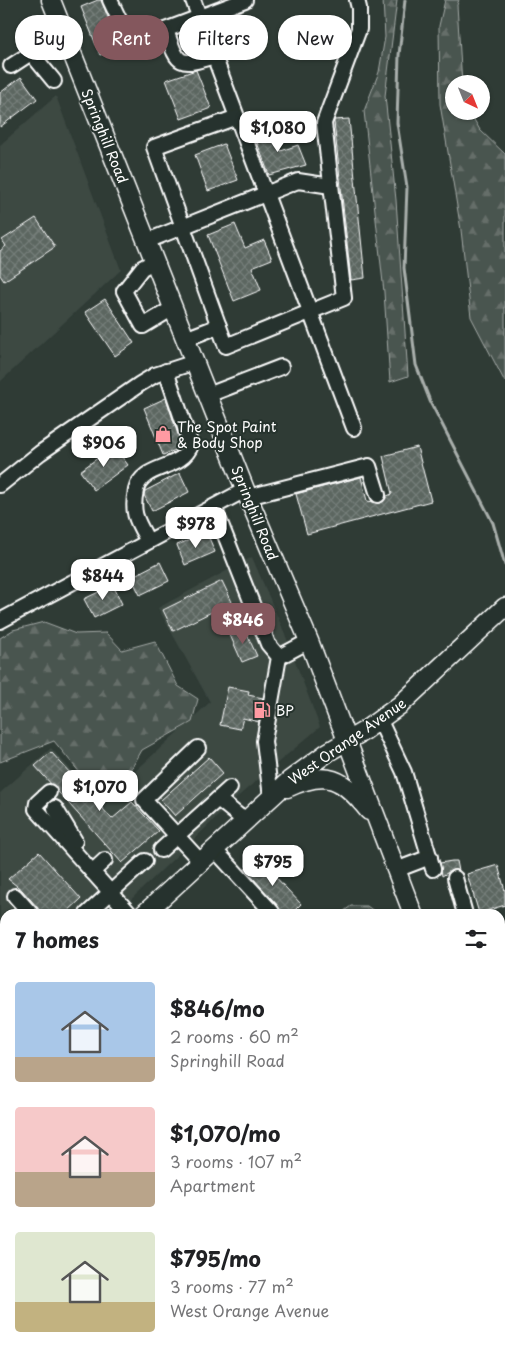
<!DOCTYPE html>
<meta charset="utf-8">
<style>
:root{--surface:#fff;--page:#f2f2f2;--text:#202124;--muted:#757577;--accent:#84575d}
body{margin:0;font-family:"Playpen Sans",sans-serif;background:var(--page);color:var(--text);height:100vh;display:flex;flex-direction:column;font-size:19px;white-space:nowrap}
*{box-sizing:border-box;margin:0}
p{font-size:16px;color:var(--muted)}
.icon{flex:none;width:28px;height:28px;fill:none;stroke:currentColor;stroke-width:2;stroke-linecap:round;stroke-linejoin:round}
.map{position:relative;flex:1;overflow:hidden}
.drawer{position:absolute;left:0px;top:909px;width:505px;height:446px;display:flex;flex-direction:column;background:var(--surface);border-radius:15px 15px 0 0;box-shadow:0 1px 4px #0004}
.drawer>*{flex:none}
.guide{position:absolute;left:15px;top:15px;width:475px;height:45px;display:flex;gap:10px}
.needle{width:32px;rotate:137deg}
.buttons{position:absolute;left:445px;top:75px;display:grid;gap:10px}
.buttons a{display:grid;place-items:center;width:45px;height:45px;border-radius:50%;background:var(--surface);box-shadow:0 1px 4px #0004;font-size:25px}
.price{position:absolute;translate:-50% -42px;padding:0 11px;border-radius:10px;background:#fff;color:#222;font-size:16px;line-height:32px;filter:drop-shadow(0 1px 2px #0008)}
.price::after{content:'';position:absolute;left:50%;top:30px;width:15px;height:11px;margin-left:-8px;background:inherit;clip-path:polygon(0 0,100% 0,50% 100%)}
.price.selected{background:var(--accent);color:#fff}
ul{padding:0;list-style:none}
li{display:flex;align-items:center;gap:15px;height:125px;padding:0 15px}
li span{display:grid;place-items:center;flex:none;width:140px;height:100px;border-radius:5px;color:#555}
li>.icon{margin-inline-start:auto}
span .icon{width:60px;height:60px;fill:#fffc;stroke-width:1}
li b{font-size:21px}
h2{display:flex;justify-content:space-between;align-items:center;height:60px;padding:0 15px;font-size:21px}
.tag{padding:0 18px;border-radius:22px;background:var(--surface);box-shadow:0 1px 4px #0004;font-size:18px;line-height:45px}
.tag.selected{background:var(--accent);color:#fff}
.map>svg:first-child{display:block}
.built{fill:#3c4842}
.forest{fill:url(#forest-firs);stroke:#a4aaa7}
.park{fill:url(#park-crowns);stroke:#a4aaa7}
.water{fill:url(#water-ripples);stroke:#a9afac}
.lines{fill:none;stroke-linecap:round;stroke-linejoin:round}
.stream{stroke:#a9afac;stroke-width:3}
.building{fill:url(#building-cross-hatch);stroke:#fff}
.minor-casing{stroke:#fff;stroke-width:18}
.major-casing{stroke:#fff;stroke-width:21}
.path{stroke:#fff;stroke-width:2;stroke-dasharray:1 4;stroke-linecap:butt}
.minor{stroke:#26332d;stroke-width:14}
.major{stroke:#26332d;stroke-width:18}
.labels{text-anchor:middle;dominant-baseline:central;stroke-width:4;stroke-linejoin:round;paint-order:stroke}
.street-label{font-size:14px;fill:#fff;stroke:#26332d}
.poi-label{font-size:14px;fill:#fff;stroke:#26332d;text-anchor:start}
</style>
<div class="map">
<svg width="505" height="1354" viewBox="0 0 505 1354">
<defs>
<pattern id="forest-firs" width="22" height="20" patternUnits="userSpaceOnUse" patternTransform="scale(1.25)"><rect width="22" height="20" fill="#4a544f"/><path d="M5 1l3.5 6h-7zM16 11l3.5 6h-7z" fill="#656e69"/></pattern>
<pattern id="park-crowns" width="20" height="18" patternUnits="userSpaceOnUse" patternTransform="scale(1.25)"><rect width="20" height="18" fill="#4a544f"/><path d="M2 6a3 3 0 1 1 6 0M12 15a3 3 0 1 1 6 0" fill="none" stroke="#656e69"/></pattern>
<pattern id="water-ripples" width="26" height="14" patternUnits="userSpaceOnUse" patternTransform="scale(1.25)"><rect width="26" height="14" fill="#707975"/><path d="M2 4q2-2 4 0t4 0M15 11q2-2 4 0t4 0" fill="none" stroke="#5e6260"/></pattern>
<pattern id="building-cross-hatch" width="8" height="8" patternUnits="userSpaceOnUse" patternTransform="scale(1.25)"><rect width="8" height="8" fill="#5b6661"/><path d="M0 0l8 8M0 8l8-8" fill="none" stroke="#747d79"/></pattern>
</defs>
<rect width="100%" height="100%" fill="#2f3b35"/>
<filter id="ink" filterUnits="userSpaceOnUse"><feTurbulence type="fractalNoise" baseFrequency=".02" numOctaves="2"/><feDisplacementMap in="SourceGraphic" scale="10" xChannelSelector="R" yChannelSelector="G"/><feConvolveMatrix kernelMatrix="1 2 1 2 8 2 1 2 1" color-interpolation-filters="sRGB"/></filter>
<g filter="url(#ink)">
<g class="built">
<path d="M56,96L121,270L0,382V145Z"/>
<path d="M252,557L285,634L320,727L242,793L116,914H5V999L0,993V793L51,748L101,803L210,702L158,608Z"/>
</g>
<g class="forest">
<path d="M383,0H397L385,96L396,200L408,376L390,382L384,292L364,111L379,72L385,37Z"/>
<path d="M445,0H459L457,5L462,84H454V111H469L480,130L505,154V382L471,317L461,230L440,104L439,26Z"/>
<path d="M44,622L76,634L106,633L122,650L155,641L178,686L198,699L192,722L142,750L130,771L111,792L98,795L54,741L0,762V638L13,630Z"/>
<path d="M351,906H367L378,914H340Z"/>
<path d="M0,1215L5,1222V1350H50V1354H0Z"/>
<path d="M142,1350H426L427,1354H149Z"/>
</g>
<path class="park" d="M381,1350H423L426,1354H378Z"/>
<path class="water" d="M60,1350H135L145,1354H59Z"/>
<g class="lines">
<path class="stream" d="M405,0L399,55L397,123L407,187L404,268L416,365L430,401L493,523L505,565"/>
</g>
<g class="building">
<path d="M98,0H101L120,47L100,55L81,7Z"/>
<path d="M196,70L211,108L181,119L166,80Z"/>
<path d="M21,77L37,99L0,127V93Z"/>
<path d="M349,119L365,278L351,280L334,122V120Z"/>
<path d="M272,127L281,151L298,145L306,165L269,175L254,134Z"/>
<path d="M224,144L238,180L208,191L195,155Z"/>
<path d="M36,218L55,247L4,281L0,275V251L6,246L2,240Z"/>
<path d="M235,224L245,248L264,240L272,259L252,267L261,290L234,301L208,235Z"/>
<path d="M105,299L134,343L115,356L85,312Z"/>
<path d="M166,398L181,444L178,449L163,455L144,408Z"/>
<path d="M114,446L128,465L94,490L80,471Z"/>
<path d="M417,447L431,501L307,534L296,494L361,477L367,501L381,503L387,496L392,494L383,456Z"/>
<path d="M180,473L189,492L152,511L144,495L145,491Z"/>
<path d="M207,533L215,552L185,565L177,545Z"/>
<path d="M160,562L169,581L140,595L131,577Z"/>
<path d="M222,581L232,602L173,631L163,610Z"/>
<path d="M113,585L122,604L94,618L84,599Z"/>
<path d="M244,628L257,656L242,662L230,635Z"/>
<path d="M228,687L249,691L248,695L263,698L259,722L243,718L240,729L220,725Z"/>
<path d="M51,752L112,819L132,802L159,831L122,863L35,766Z"/>
<path d="M209,757L223,773L175,816L161,800Z"/>
<path d="M39,852L81,899L65,914H40L38,908L22,890L8,879Z"/>
<path d="M257,857L301,904L291,914H280L278,906L245,869Z"/>
<path d="M452,861H457L459,871L452,870L442,876L440,863Z"/>
<path d="M498,865L505,891V905L479,913L467,874Z"/>
</g>
<g class="lines">
<g class="minor-casing">
<g id="minor">
<path d="M110,0L126,34L149,36L245,0"/>
<path d="M193,0L354,428"/>
<path d="M166,30C178,64 177,68 214,56"/>
<path d="M31,53L54,81"/>
<path d="M11,66L63,32"/>
<path d="M237,117L154,147L226,346L344,298L324,123L359,29V8L357,0"/>
<path d="M147,241L298,181L331,186"/>
<path d="M155,261L142,268L124,291L143,326L173,308"/>
<path d="M185,339L219,326"/>
<path d="M208,395L281,367"/>
<path d="M0,485L40,453L140,384L155,375L195,362"/>
<path d="M248,497L369,466L378,495"/>
<path d="M214,507L268,644L279,657L264,741L271,797"/>
<path d="M148,541C137,521 131,514 136,490C142,463 182,471 191,445L166,371"/>
<path d="M0,621L245,490"/>
<path d="M279,657L309,641"/>
<path d="M380,721L404,772L433,869"/>
<path d="M198,748L144,800L201,862"/>
<path d="M49,792L37,803L36,809L130,914"/>
<path d="M218,799L245,821"/>
<path d="M55,808L75,841"/>
<path d="M214,849L272,912"/>
<path d="M161,850L230,788"/>
<path d="M396,870L430,857"/>
<path d="M92,872L105,860"/>
<path d="M455,878L465,914"/>
<path d="M15,896L31,914"/>
<path d="M87,914L145,861"/>
<path d="M500,1006L505,1016"/>
<path d="M500,1239L505,1235"/>
<path d="M436,1350L438,1354"/>
</g>
</g>
<g class="major-casing">
<g id="major">
<path d="M51,0L248,497L309,641L413,914"/>
<path d="M287,788C328,769 342,778 369,811"/>
<path d="M144,914L290,780L328,752L364,731L400,705L505,607"/>
<path d="M0,1046L5,1041"/>
<path d="M500,1142L505,1151"/>
</g>
</g>
<g class="path">
<path d="M0,1270L5,1272"/>
<path d="M175,1350L182,1354"/>
</g>
<use href="#minor" class="minor"/>
<use href="#major" class="major"/>
</g>
</g>
<defs>
<g id="shop-bare" transform="scale(1.35)"><path d="M-5-2.5h2.3a2.7 3.5 0 0 1 5.4 0H5L5.5 6h-11ZM-1.5-2.5h3a1.5 2.3 0 0 0-3 0Z" fill="#ff9aa2" stroke="#26332d" stroke-width="2.5" paint-order="stroke"/></g>
<g id="fuel-bare" transform="scale(1.35)"><path d="M-5.5-6h7V0h2V4h1.3V-2.5L3-4.5l.8-.8L6-3V5H2.5V1h-1V6h-7ZM-4.2-4.7v3.2H.2V-4.7Z" fill="#ff9aa2" stroke="#26332d" stroke-width="2.5" paint-order="stroke"/></g>
</defs>
<g fill-rule="evenodd">
<use href="#shop-bare" x="163" y="434"/>
<use href="#fuel-bare" x="262" y="710"/>
</g>
<g class="labels">
<g class="street-label">
<text transform="translate(105 136) rotate(68)">Springhill Road</text>
<text transform="translate(255 513) rotate(68)">Springhill Road</text>
<text transform="translate(347 741) rotate(-35)">West Orange Avenue</text>
</g>
<g class="poi-label">
<text x="177" y="426">The Spot Paint<tspan x="177" dy="16">&amp; Body Shop</tspan></text>
<text x="276" y="710">BP</text>
</g>
</g>
</svg>
<div class="buttons">
<a><svg class="needle" viewBox="-14 -14 28 28"><path d="M0-13l5 13h-10z" fill="#e53935"/><path d="M0 13l5-13h-10z" fill="#757577"/></svg></a>
</div>
<b class="price" style="left:278px;top:153px">$1,080</b>
<b class="price" style="left:104px;top:468px">$906</b>
<b class="price" style="left:196px;top:549px">$978</b>
<b class="price" style="left:103px;top:601px">$844</b>
<b class="price selected" style="left:243px;top:645px">$846</b>
<b class="price" style="left:100px;top:812px">$1,070</b>
<b class="price" style="left:273px;top:887px">$795</b>
<div class="guide">
<a class="tag">Buy</a>
<a class="tag selected">Rent</a>
<a class="tag">Filters</a>
<a class="tag">New</a>
</div>
<section class="drawer">
<h2>7 homes<svg class="icon" aria-label="filters" viewBox="0 0 24 24"><path d="M4 7h16M4 17h16"/><circle cx="9" cy="7" r="2"/><circle cx="15" cy="17" r="2"/></svg></h2>
<ul>
<li><span style="background:linear-gradient(#a9c7e8 75%,#b9a48a 0)"><svg class="icon" aria-label="home" viewBox="0 0 24 24"><path d="M3 11l9-7 9 7M6 9v11h12V9"/></svg></span><div><b>$846/mo</b><p>2 rooms · 60 m²</p><p>Springhill Road</p></div></li>
<li><span style="background:linear-gradient(#f6c9c9 65%,#b9a48a 0)"><svg class="icon" aria-label="home" viewBox="0 0 24 24"><path d="M3 11l9-7 9 7M6 9v11h12V9"/></svg></span><div><b>$1,070/mo</b><p>3 rooms · 107 m²</p><p>Apartment</p></div></li>
<li><span style="background:linear-gradient(#dfe7d0 70%,#c2b280 0)"><svg class="icon" aria-label="home" viewBox="0 0 24 24"><path d="M3 11l9-7 9 7M6 9v11h12V9"/></svg></span><div><b>$795/mo</b><p>3 rooms · 77 m²</p><p>West Orange Avenue</p></div></li>
</ul>
</section>
</div>
